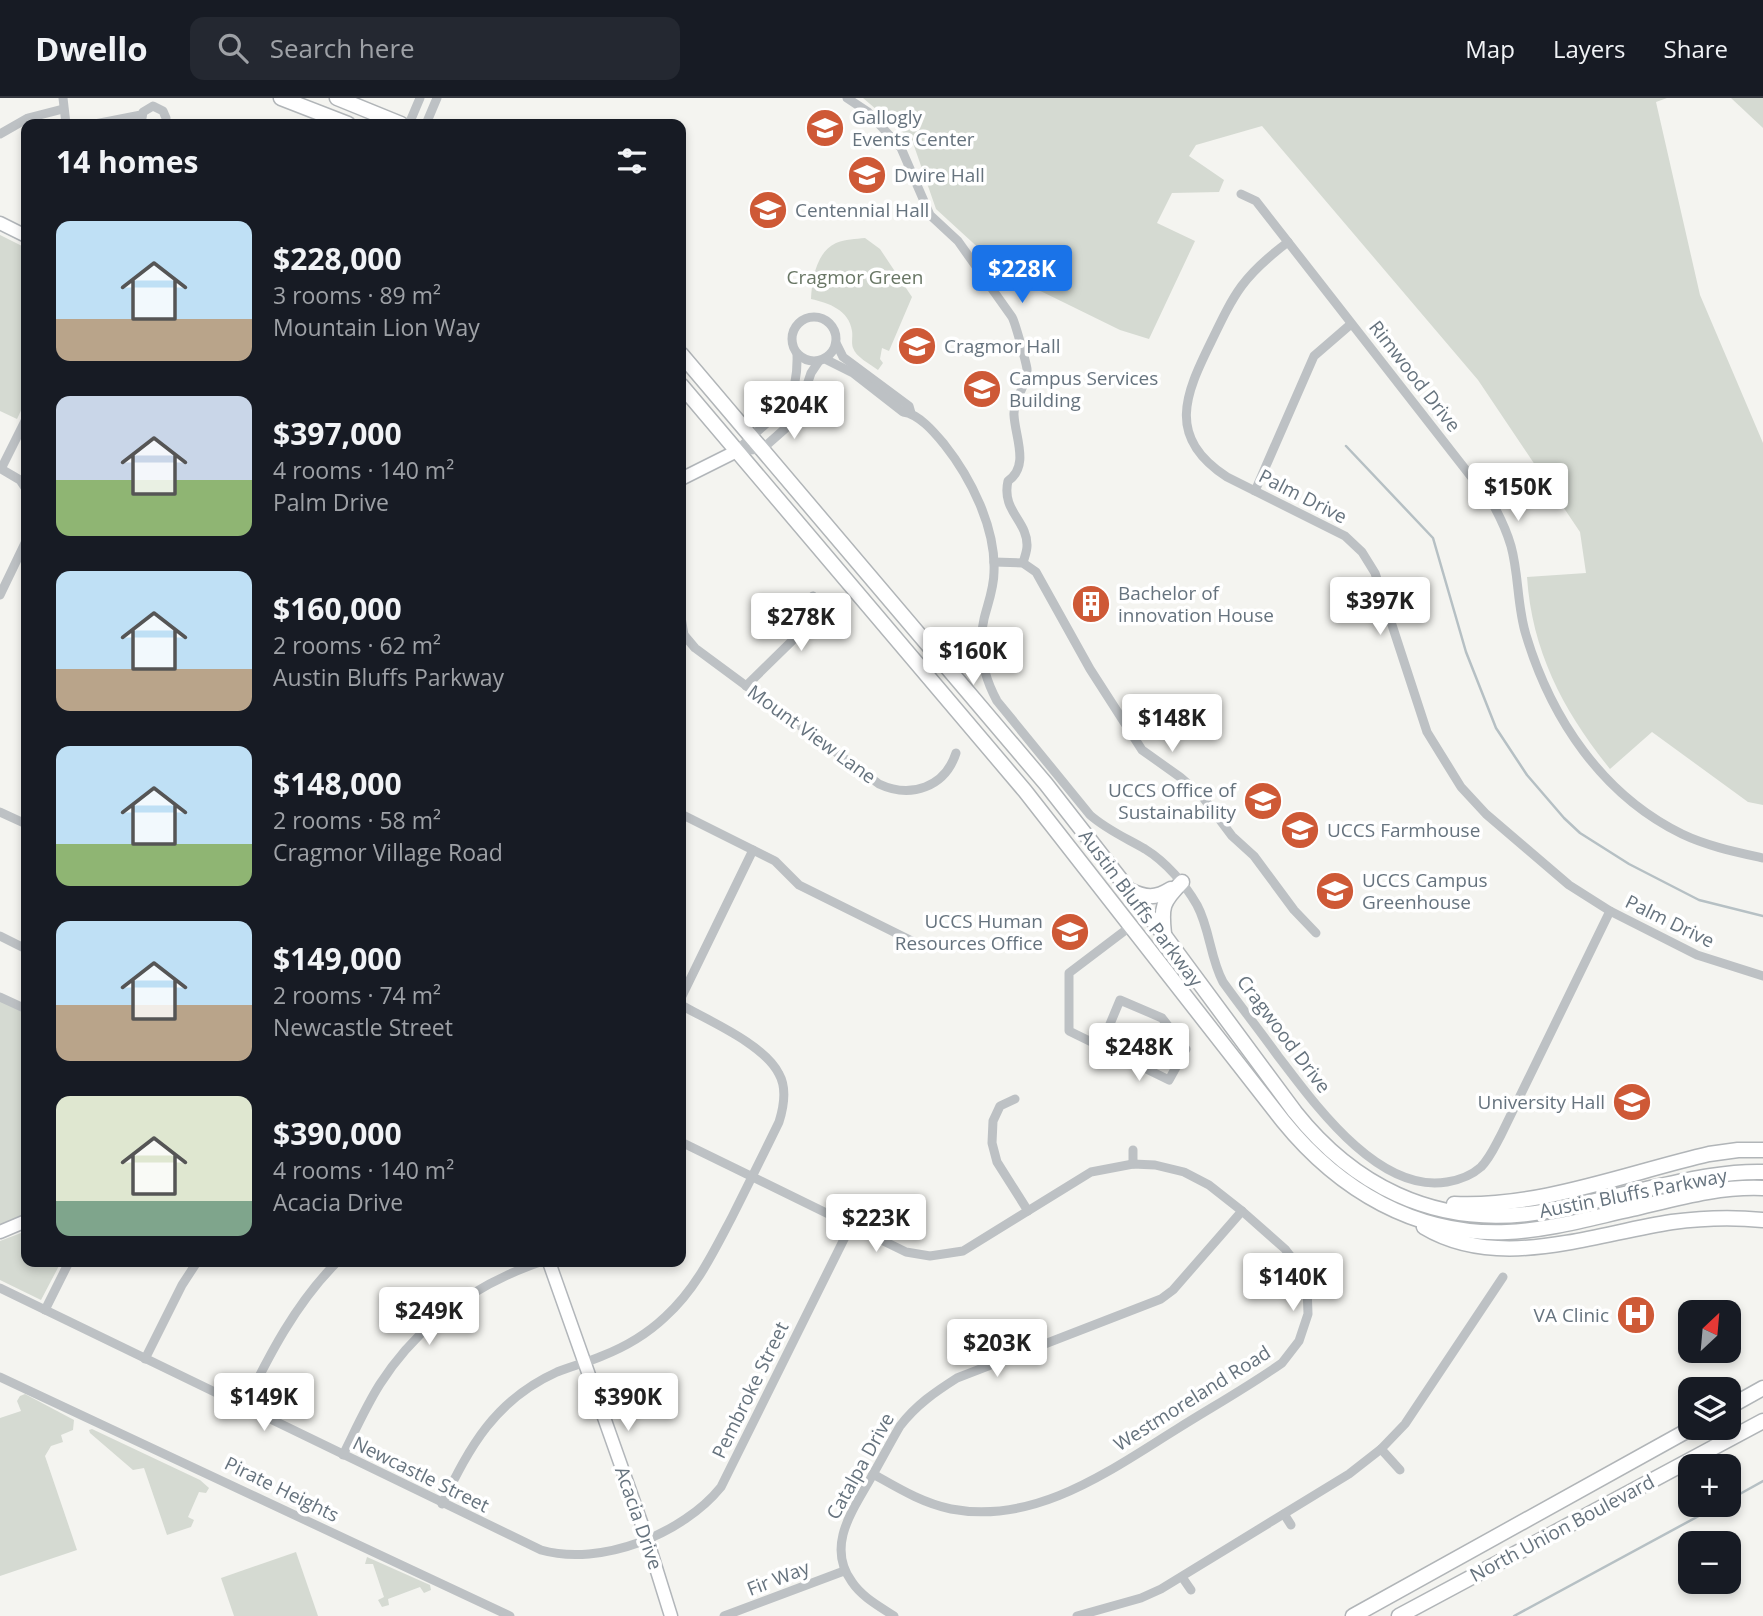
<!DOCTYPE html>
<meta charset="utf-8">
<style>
:root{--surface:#171b24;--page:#242831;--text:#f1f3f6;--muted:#9ea1a6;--line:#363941;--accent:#1a73e8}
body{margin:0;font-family:"Open Sans",sans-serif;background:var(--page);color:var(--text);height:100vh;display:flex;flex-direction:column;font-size:26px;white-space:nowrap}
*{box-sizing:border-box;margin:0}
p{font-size:23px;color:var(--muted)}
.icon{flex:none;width:38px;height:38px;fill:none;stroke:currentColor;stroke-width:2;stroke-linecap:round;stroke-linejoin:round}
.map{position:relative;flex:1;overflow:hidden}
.side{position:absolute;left:21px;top:21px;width:665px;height:1148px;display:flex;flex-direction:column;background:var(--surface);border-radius:14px;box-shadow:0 4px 10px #0003}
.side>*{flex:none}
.needle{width:46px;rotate:26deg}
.fabs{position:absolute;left:1678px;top:1202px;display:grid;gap:14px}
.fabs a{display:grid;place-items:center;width:63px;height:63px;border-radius:14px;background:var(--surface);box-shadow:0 4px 10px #0003;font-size:35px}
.price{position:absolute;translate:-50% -60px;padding:0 16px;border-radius:7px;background:#fff;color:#222;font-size:23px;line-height:46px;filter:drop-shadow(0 2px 4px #0008)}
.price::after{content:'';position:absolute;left:50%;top:42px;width:21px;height:16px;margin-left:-10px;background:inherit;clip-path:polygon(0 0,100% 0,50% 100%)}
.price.active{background:var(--accent);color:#fff}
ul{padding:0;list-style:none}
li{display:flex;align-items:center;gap:21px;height:175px;padding:0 35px}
li span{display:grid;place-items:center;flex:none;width:196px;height:140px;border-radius:14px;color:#555}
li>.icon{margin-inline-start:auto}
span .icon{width:84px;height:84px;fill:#fffc;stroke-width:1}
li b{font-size:30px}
h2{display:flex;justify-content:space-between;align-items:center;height:84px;padding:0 35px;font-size:30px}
header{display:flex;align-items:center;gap:42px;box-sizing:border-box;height:98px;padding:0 35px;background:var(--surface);border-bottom:2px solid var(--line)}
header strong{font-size:33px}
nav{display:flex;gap:38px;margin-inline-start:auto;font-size:24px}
.search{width:490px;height:63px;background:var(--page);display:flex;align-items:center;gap:18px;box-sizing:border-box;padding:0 24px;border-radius:14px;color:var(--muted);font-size:26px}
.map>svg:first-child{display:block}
.green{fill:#d5dad2}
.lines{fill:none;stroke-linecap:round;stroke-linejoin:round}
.stream{stroke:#b6c0c4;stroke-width:2.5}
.secondary-casing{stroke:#b2b6ba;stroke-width:15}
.primary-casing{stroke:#b1b5b8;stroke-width:17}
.street{stroke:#bdc1c4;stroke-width:9}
.secondary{stroke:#fff;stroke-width:12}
.primary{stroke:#fff;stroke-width:14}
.labels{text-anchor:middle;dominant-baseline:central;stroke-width:7;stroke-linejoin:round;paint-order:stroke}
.poi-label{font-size:19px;fill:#66737e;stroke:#fff;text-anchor:start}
.park-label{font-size:19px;fill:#687664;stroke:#fff}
.street-label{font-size:19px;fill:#66737e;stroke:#fff}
</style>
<header>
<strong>Dwello</strong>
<div class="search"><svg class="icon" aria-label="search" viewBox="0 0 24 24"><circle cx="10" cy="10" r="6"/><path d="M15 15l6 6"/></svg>Search here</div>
<nav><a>Map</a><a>Layers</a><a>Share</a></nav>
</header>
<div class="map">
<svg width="1763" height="1518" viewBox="0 0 1763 1518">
<rect width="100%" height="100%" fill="#f4f4f0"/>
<g class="green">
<path d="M863,0H1667L1656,4L1700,197L1763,345V707L1748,704L1652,634L1610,671C1564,614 1532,554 1527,479L1586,475L1580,434L1478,282L1262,28L1196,47L1189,58L1224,82L1219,94L1172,95L1157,125L1195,143L1149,241L1120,232L1008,177L936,111L912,42Z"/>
<path d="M1731,0H1763V30Z"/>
<path d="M0,137L26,150V302L17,321L0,313Z"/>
<path d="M865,140L880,151L912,199L889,253L882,250L880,261L883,265L878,272C870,266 856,259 853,250C851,244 853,239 852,233C849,212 829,205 811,201C812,182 816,154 836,145C845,141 856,141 865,140Z"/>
<path d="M0,903L26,915V1117L0,1128Z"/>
<path d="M26,1133V1164H61L41,1202L0,1182V1143Z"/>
<path d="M25,1296L74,1322L73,1332L61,1337L63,1344L51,1348L45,1358L77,1452L0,1478V1320L21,1313L17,1303L20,1298Z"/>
<path d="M92,1331L200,1382L209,1390L206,1395L199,1394L188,1419L194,1422L191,1429L167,1437L144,1370L133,1372L90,1335L89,1332Z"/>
<path d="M296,1454L318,1518H234L221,1480Z"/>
<path d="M367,1459L430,1487L431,1492L424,1495L420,1489L388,1501L389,1507L382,1509L378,1502L384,1499L373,1466H365Z"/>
</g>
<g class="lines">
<g class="stream">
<path d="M1346,348L1433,440L1466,554L1496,630L1527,677L1564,720L1580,735L1629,766L1699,802L1763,818"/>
<path d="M1729,1402L1763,1383"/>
<path d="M1514,1518L1719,1407"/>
</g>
<g class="secondary-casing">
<g id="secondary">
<path d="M0,125L26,138"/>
<path d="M681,381L737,353"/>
<path d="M0,1134L26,1123"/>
<path d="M549,1164L647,1441L671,1518"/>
</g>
</g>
<g class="primary-casing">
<g id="primary">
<path d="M281,0L348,26"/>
<path d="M337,0L401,26"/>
<path d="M681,256L1046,686L1164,837L1295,1014C1353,1087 1432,1127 1527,1116C1564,1112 1601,1101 1637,1093C1679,1084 1720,1073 1763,1074"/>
<path d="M681,287L1025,693L1283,1023C1339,1092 1416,1138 1507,1134C1550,1132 1591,1120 1632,1111C1675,1101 1718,1088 1763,1090"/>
<path d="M1129,792C1146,800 1155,801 1171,791"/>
<path d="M1164,836C1161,809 1162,804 1182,784"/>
<path d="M1454,1106C1538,1110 1627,1075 1709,1056L1738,1052H1763"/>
<path d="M1424,1129C1499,1174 1593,1136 1672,1124C1702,1120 1733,1119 1763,1122"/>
<path d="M1729,1309L1763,1290"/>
<path d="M1353,1518L1692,1330"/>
<path d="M1399,1518L1763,1323"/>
</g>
</g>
<g class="street">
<path d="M63,0L66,26"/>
<path d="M847,0L868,14L901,50L930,117L958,143L1012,219C1015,224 1026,264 1027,271C1028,287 1013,300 1014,317C1015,339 1030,368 1008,383C1001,413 1028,423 1027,448C1027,454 1024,460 1023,465"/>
<path d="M95,26L141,17"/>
<path d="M141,26L143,14L153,8L163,13L166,20V26"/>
<path d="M409,26L420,0"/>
<path d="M426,26L437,0"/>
<path d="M0,36L28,20L63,11"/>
<path d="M1241,96L1256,103L1494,408C1501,421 1507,434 1511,448C1519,477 1517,508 1526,537C1551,620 1602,697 1682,736C1707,748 1736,754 1763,760"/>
<path d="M1288,144C1243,178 1235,194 1211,244C1185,297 1166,339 1227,379L1345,438L1362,454L1375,475L1427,634L1461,689L1486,716L1569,787L1610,813L1697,857L1763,878"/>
<circle cx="814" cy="241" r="22"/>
<path d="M836,245L843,259L909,308L911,315"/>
<path d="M825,261L853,275L903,314C919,316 934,334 944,346C971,380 996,430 994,474C994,490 988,505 984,521C977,550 983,577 997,603L1090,717C1107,732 1126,740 1145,751C1166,764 1185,786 1197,807C1210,831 1210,860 1223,884C1241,909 1260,933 1278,958C1314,1005 1378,1096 1447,1084C1459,1082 1472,1077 1481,1069C1490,1060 1495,1048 1501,1037L1610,813"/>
<path d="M26,321L1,371L20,382L26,391"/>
<path d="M737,353L762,351L787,329L797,317L811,275L819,263"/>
<path d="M737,353C771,315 799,315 797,256"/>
<path d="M1255,393L1314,258L1351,226"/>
<path d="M994,464L1023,465L1036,474L1090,571L1142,652L1180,679L1202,698L1232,738L1254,758L1294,812L1316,835"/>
<path d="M0,497L26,443"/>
<path d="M681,519L684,537L695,550L879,686C911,701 945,689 956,655"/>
<path d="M746,588L799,536L810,515L813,498"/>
<path d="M0,714L26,726"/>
<path d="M681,716L775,763L799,787L918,846"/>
<path d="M0,838L26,851"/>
<path d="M0,899L26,911"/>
<path d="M681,900L753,752"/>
<path d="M1100,950L1120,902L1162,920L1186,951L1169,982L1069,933V875L1131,828"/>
<path d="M1015,1001L1000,1008L993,1023L992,1045L997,1064L1028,1113"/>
<path d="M681,1044L906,1154L930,1158L963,1153L1091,1074L1133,1066L1155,1067L1184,1074L1209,1087L1242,1113L1285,1151L1302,1173L1307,1187L1308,1216L1299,1243L1282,1265C1248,1289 1212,1309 1177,1331C1109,1373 1036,1427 951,1411C922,1405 898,1390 873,1376"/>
<path d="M1133,1052V1066"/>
<path d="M0,1190L541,1452C601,1469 683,1436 721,1389L851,1127"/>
<path d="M45,1212L69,1164"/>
<path d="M145,1261L182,1187L197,1164"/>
<path d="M0,1279L510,1518"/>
<path d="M244,1309C269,1257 296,1205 337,1164"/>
<path d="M1381,1351L1400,1372"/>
<path d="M343,1357C355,1333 366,1308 380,1286C418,1227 474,1187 540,1164"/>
<path d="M442,1406C470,1348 495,1302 557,1274C572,1268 588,1264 602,1258C625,1249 647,1236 665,1219C696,1191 713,1155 732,1119C748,1087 764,1055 779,1024C784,1008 787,990 779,976C764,946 709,923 681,907"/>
<path d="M1284,1416L1291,1427"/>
<path d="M1182,1479L1191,1492"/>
<path d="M724,1518L844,1473"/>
<path d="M894,1518C879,1508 862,1499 852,1484C827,1450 850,1416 868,1385C879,1366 889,1347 900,1328C916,1307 935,1294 957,1280L1161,1201L1173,1192L1242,1113"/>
<path d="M1077,1518L1141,1500L1161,1491L1349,1376L1381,1351L1405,1326L1503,1179"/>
</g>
<use href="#secondary" class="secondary"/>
<use href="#primary" class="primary"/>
</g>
<defs>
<g id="university-disc" transform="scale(2.0125)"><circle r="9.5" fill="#ce5936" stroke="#fff"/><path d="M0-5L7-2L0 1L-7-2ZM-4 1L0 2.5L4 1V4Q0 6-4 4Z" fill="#fff"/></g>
<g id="building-disc" transform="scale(2.0125)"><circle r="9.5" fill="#ce5936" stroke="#fff"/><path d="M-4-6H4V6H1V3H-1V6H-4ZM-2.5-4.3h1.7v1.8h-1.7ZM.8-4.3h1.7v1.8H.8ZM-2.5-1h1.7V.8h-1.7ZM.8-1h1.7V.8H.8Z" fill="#fff"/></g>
<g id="hospital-disc" transform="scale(2.0125)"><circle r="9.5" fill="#ce5936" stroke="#fff"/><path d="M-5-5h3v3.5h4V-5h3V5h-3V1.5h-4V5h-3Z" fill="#fff"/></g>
</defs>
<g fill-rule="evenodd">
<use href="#university-disc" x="825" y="30"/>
<use href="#university-disc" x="867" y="77"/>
<use href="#university-disc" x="768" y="112"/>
<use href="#university-disc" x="917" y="248"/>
<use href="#university-disc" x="982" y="291"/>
<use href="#building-disc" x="1091" y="506"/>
<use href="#university-disc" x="1263" y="703"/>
<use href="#university-disc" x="1300" y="732"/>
<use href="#university-disc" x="1335" y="793"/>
<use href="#university-disc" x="1070" y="834"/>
<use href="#university-disc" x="1632" y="1004"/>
<use href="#hospital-disc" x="1636" y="1217"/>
</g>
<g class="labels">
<g class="poi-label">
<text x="852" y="19">Gallogly<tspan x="852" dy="22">Events Center</tspan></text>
<text x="894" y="77">Dwire Hall</text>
<text x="795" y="112">Centennial Hall</text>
<text x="944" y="248">Cragmor Hall</text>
<text x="1009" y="280">Campus Services<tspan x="1009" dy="22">Building</tspan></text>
<text x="1118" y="495">Bachelor of<tspan x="1118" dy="22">innovation House</tspan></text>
<text x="1236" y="692" text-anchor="end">UCCS Office of<tspan x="1236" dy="22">Sustainability</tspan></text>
<text x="1327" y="732">UCCS Farmhouse</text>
<text x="1362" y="782">UCCS Campus<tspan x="1362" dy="22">Greenhouse</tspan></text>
<text x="1043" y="823" text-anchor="end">UCCS Human<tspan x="1043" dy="22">Resources Office</tspan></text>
<text x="1605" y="1004" text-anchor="end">University Hall</text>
<text x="1609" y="1217" text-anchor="end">VA Clinic</text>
</g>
<g class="park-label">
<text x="855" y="179">Cragmor Green</text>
</g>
<g class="street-label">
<text transform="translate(1415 278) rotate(52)">Rimwood Drive</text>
<text transform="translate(1303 398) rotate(27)">Palm Drive</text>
<text transform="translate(812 636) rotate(36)">Mount View Lane</text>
<text transform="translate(1141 810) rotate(53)">Austin Bluffs Parkway</text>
<text transform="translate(1670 823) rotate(26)">Palm Drive</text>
<text transform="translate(1284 936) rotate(53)">Cragwood Drive</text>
<text transform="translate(1633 1095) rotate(-11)">Austin Bluffs Parkway</text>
<text transform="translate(750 1292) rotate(-64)">Pembroke Street</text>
<text transform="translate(1192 1300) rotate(-32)">Westmoreland Road</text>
<text transform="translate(860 1368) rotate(-61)">Catalpa Drive</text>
<text transform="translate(421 1376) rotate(26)">Newcastle Street</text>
<text transform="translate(282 1391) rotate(26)">Pirate Heights</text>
<text transform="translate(639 1420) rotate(71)">Acacia Drive</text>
<text transform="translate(1562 1430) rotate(-28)">North Union Boulevard</text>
<text transform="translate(778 1480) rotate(-21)">Fir Way</text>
</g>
</g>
</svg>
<div class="fabs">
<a><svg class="needle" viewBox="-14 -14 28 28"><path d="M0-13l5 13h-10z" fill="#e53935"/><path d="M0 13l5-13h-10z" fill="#9ea1a6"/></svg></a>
<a><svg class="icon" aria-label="layers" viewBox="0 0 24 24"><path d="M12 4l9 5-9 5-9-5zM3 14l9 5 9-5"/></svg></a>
<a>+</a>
<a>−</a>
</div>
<b class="price active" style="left:1022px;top:207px">$228K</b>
<b class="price" style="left:794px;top:343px">$204K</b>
<b class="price" style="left:1518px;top:425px">$150K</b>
<b class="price" style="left:1380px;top:539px">$397K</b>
<b class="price" style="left:801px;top:555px">$278K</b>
<b class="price" style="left:973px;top:589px">$160K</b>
<b class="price" style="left:1172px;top:656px">$148K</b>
<b class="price" style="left:1139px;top:985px">$248K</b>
<b class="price" style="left:876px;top:1156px">$223K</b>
<b class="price" style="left:1293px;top:1215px">$140K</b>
<b class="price" style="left:429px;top:1249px">$249K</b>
<b class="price" style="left:997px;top:1281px">$203K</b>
<b class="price" style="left:264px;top:1335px">$149K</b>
<b class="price" style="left:628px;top:1335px">$390K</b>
<section class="side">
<h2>14 homes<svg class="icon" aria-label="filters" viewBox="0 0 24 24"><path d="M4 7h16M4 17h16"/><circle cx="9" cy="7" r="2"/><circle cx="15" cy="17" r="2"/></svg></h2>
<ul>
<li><span style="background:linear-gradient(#bfe0f5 70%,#b9a48a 0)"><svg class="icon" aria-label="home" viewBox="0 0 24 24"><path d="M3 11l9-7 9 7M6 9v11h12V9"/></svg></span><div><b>$228,000</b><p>3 rooms · 89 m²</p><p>Mountain Lion Way</p></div></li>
<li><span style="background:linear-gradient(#c9d6e8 60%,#8fb573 0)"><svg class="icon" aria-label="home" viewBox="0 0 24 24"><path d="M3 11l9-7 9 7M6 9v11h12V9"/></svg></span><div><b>$397,000</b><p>4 rooms · 140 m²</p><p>Palm Drive</p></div></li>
<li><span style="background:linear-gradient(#bfe0f5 70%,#b9a48a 0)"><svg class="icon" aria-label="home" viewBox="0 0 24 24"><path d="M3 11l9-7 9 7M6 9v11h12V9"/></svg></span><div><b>$160,000</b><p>2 rooms · 62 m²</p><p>Austin Bluffs Parkway</p></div></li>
<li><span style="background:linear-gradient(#bfe0f5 70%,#8fb573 0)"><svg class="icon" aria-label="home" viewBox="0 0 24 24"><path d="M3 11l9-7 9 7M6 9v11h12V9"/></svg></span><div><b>$148,000</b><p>2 rooms · 58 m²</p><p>Cragmor Village Road</p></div></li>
<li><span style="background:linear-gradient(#bfe0f5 60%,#b9a48a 0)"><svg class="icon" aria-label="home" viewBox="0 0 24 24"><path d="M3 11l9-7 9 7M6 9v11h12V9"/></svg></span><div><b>$149,000</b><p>2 rooms · 74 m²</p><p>Newcastle Street</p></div></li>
<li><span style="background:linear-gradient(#dfe7d0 75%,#7fa58c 0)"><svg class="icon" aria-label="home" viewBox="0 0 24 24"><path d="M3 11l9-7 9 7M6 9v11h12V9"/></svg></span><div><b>$390,000</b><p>4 rooms · 140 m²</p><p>Acacia Drive</p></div></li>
</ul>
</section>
</div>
